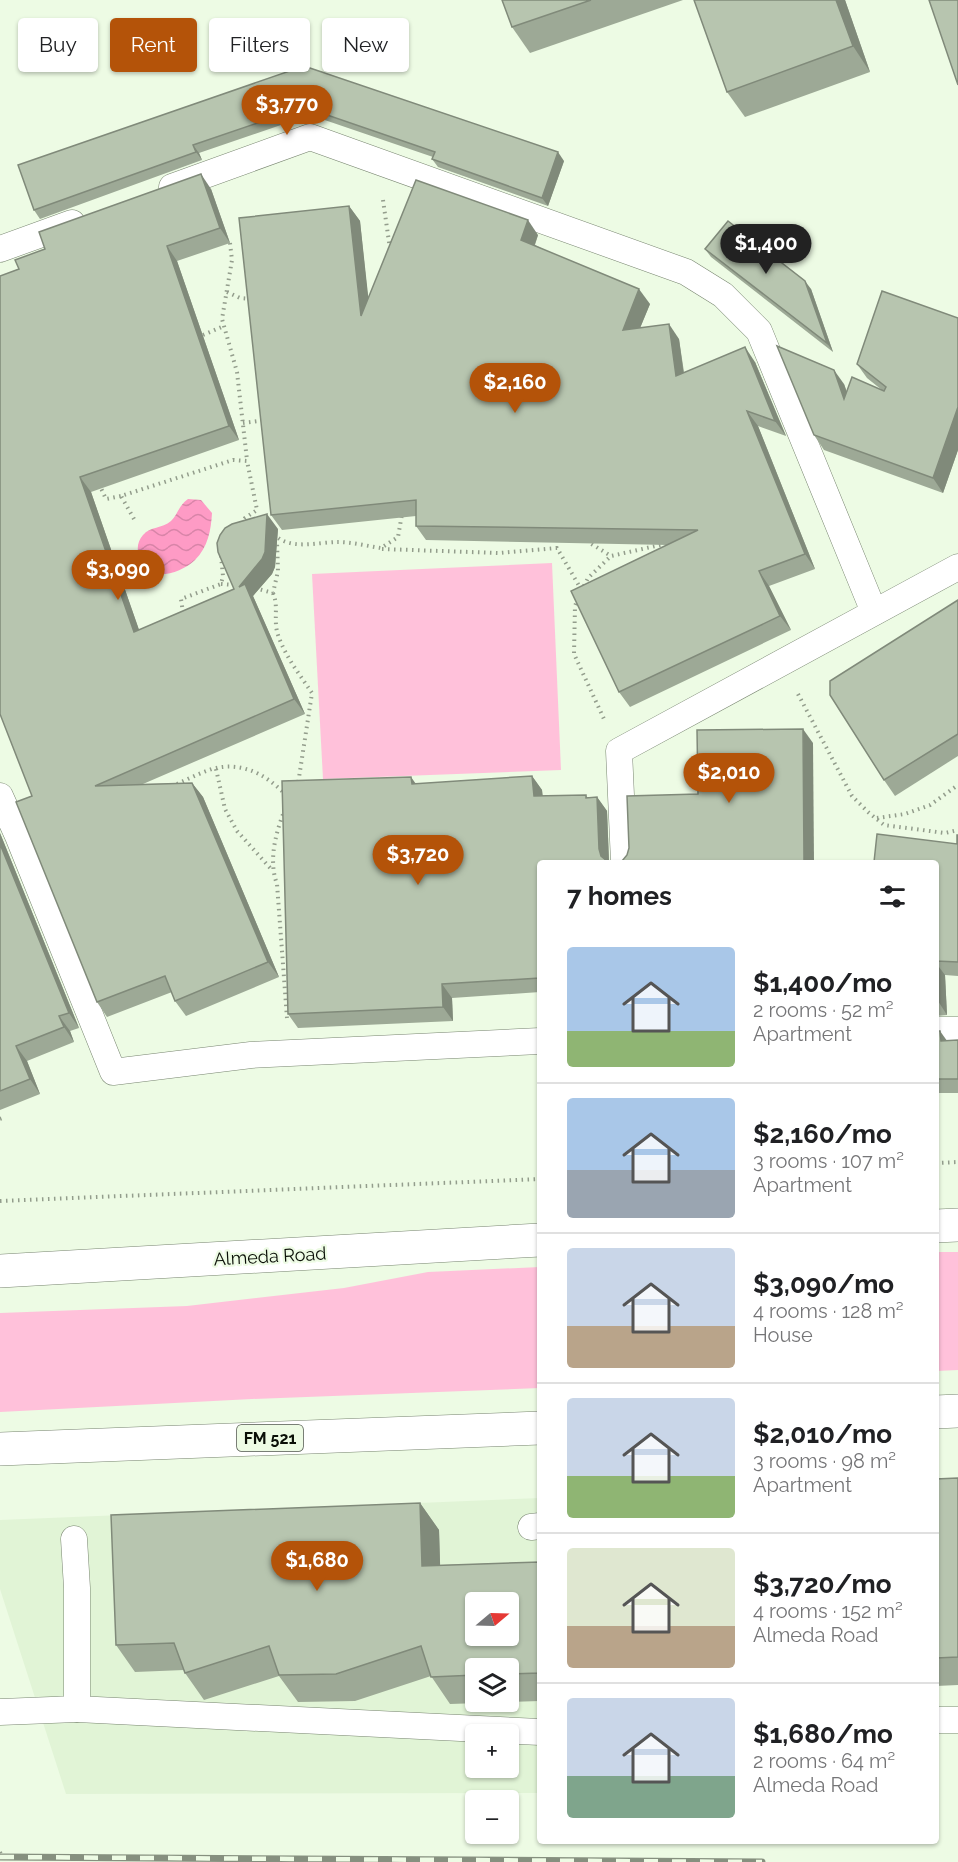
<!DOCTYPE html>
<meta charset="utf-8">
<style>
:root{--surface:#fff;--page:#f6f6f6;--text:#202124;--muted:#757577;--line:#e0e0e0;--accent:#b45309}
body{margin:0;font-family:Raleway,sans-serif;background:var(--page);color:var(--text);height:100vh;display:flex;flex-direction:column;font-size:22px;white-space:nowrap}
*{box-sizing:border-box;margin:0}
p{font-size:20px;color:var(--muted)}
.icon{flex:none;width:33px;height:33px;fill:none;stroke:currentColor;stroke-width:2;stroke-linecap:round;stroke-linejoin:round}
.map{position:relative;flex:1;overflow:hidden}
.panel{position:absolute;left:537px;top:860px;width:402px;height:984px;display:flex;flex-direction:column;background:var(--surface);border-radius:6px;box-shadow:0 2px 4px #0004}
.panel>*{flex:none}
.top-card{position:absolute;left:18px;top:18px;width:429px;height:54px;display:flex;gap:12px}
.needle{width:39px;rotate:71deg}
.fabs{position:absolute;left:465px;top:1592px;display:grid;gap:12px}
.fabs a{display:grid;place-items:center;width:54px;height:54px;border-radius:6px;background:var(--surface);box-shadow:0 2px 4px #0004;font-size:30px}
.price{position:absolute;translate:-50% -51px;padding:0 14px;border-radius:21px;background:var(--accent);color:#fff;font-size:20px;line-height:39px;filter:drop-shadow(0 2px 3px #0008)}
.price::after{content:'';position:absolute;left:50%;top:36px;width:18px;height:14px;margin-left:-9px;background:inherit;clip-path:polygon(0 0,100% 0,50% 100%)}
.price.selected{background:#222;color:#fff}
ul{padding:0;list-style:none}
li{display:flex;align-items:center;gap:18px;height:150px;padding:0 30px}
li+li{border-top:2px solid var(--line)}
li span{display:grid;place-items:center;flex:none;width:168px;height:120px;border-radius:6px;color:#555}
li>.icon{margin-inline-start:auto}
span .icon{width:72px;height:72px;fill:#fffc;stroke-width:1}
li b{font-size:26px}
h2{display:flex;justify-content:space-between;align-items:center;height:72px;padding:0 30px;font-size:26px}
.pill{padding:0 21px;border-radius:6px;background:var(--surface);box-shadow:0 2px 4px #0004;font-size:21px;line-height:54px}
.pill.selected{background:var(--accent);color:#fff}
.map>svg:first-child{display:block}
.built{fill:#e1f4d6;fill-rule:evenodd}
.green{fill:#ffc1da}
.water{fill:url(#water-waves)}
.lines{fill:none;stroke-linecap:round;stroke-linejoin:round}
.service-casing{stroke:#788570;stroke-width:27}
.primary-casing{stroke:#788570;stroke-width:34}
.path{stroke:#939d8c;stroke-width:4;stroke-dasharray:1.5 4.5;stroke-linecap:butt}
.service{stroke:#fff;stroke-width:26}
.primary{stroke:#fff;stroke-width:33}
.rail-casing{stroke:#86907f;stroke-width:7}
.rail{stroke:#edfbe4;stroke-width:4.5;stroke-dasharray:14;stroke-linecap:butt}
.wall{fill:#9da996;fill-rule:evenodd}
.shaded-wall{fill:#808a7a}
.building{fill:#b7c5af;stroke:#808a7a;stroke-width:1.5;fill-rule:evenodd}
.labels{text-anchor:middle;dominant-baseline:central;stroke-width:4.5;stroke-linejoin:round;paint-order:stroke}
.shield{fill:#edfbe4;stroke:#4e5649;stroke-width:1.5}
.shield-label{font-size:16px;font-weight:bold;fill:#0a0f07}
.street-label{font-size:18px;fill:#0a0f07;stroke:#edfbe4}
</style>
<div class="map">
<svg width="958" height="1862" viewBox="0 0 958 1862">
<defs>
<pattern id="water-waves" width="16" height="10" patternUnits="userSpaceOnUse" patternTransform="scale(1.5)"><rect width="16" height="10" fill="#fe9bc5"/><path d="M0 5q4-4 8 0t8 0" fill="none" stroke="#d884a8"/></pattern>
</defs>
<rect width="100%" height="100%" fill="#edfbe4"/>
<path class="built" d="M540,1498V1793L66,1794L0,1589V1520ZM476,1602H508V1635H476ZM476,1668H508V1701H476ZM476,1734H508V1767H476Z"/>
<g class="green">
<path d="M552,563L561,770L323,779L312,574Z"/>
<path d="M936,1252H958V1370L936,1371Z"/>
<path d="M540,1267V1388L252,1399L0,1412V1313L187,1306L344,1288L428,1272Z"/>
</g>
<path class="water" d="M188,499L201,500L212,513C211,530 208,547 195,560C178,576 141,585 138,552C137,545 139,540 143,535C150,526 162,529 171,521C178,514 179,505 188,499Z"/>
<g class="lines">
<g class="service-casing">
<g id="service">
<path d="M172,187L310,137L686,272L723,295L759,331L874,612"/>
<path d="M0,249L72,223"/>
<path d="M0,796L18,836L113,1072L251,1055L540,1041"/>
<path d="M624,862L619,751L958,567"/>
<path d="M936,1030H958"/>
<path d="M531,1527L540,1526"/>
<path d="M77,1709L540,1732"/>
<path d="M0,1712L77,1709V1588L74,1539"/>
<path d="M936,1720H958"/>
</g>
</g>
<g class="primary-casing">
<g id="primary">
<path d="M936,1226L958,1225"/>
<path d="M0,1271L540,1240"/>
<path d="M936,1412L958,1411"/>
<path d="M0,1449L540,1428"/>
</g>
</g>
<g class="path">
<path d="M383,200L390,249"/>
<path d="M230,243L232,260L222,319L237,372L247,460"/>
<path d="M227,292L240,298L253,299"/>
<path d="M203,335L224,326"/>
<path d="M243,423L266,420"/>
<path d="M99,484L106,499L121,496"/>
<path d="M134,519L121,496L233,460L247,461L257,510L245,518L240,524"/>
<path d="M274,534C289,551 318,542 338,542C352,542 367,546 381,548L398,537L402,514"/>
<path d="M587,540L590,543L611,556L669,543"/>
<path d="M382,549L499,553L557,548L581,589"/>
<path d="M221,584L235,585"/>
<path d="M584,586L588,578L611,556"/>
<path d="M255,588L273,593L278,571L277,542"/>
<path d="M273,593C279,607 273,620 278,635C285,656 300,675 312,693L298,784"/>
<path d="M578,598L575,606L574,654L604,719"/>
<path d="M183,613L181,599L221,584L223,576L221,556"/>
<path d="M798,694L852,796L868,812L884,825L945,833L958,830"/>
<path d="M216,769L225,809L237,831L272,870"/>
<path d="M177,784C188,779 200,773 212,769C241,761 265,774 284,793"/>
<path d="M285,809C276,832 268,860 277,884L287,1018"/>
<path d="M877,818L905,814L930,805L958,785"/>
<path d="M0,1119L5,1117"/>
<path d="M936,1163L958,1162"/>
<path d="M0,1201L540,1179"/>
<path d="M0,1852L4,1862"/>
</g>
<use href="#service" class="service"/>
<use href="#primary" class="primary"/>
<g class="rail-casing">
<path id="rail" d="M0,1857L762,1862"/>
</g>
<use href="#rail" class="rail"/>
</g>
<g class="wall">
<path d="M502,0H683L530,53L512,27Z"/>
<path d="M694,0H845L870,72L745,117L727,92Z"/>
<path d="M304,66L564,161L548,206L438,167L432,159L433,157L310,115L199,153L202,160L40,219L34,210Z"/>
<path d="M211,189L230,243L177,261L239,440L91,492L139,630L234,589L278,529L275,567L272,574L253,596L305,714L143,784L192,783L203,797L279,977L186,1016L175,1001L172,992L107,1017L97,1002L32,796L19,269L45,249Z"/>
<path d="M349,206L360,221L368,299L538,235L535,245L650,304L640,328L679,339L684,372L755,362L786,436L758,426L815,569L769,586L791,630L630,707L619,692L668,545L426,540L416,526V516L282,530L271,515Z"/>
<path d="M705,249L811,289L833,352L711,257Z"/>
<path d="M958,318V450L943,493L824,450L814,435L844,384L847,392L882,390L867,378L857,364Z"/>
<path d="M958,600V756L895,796L884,780Z"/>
<path d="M532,776L542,790L543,796L586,795L587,797H597L607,811L609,861L540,862V992L452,998L453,1021L298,1028L288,1014L416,784Z"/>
<path d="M0,833L79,1028L70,1031L74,1042L27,1061L40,1094L0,1110Z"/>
<path d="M958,835V976L945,975L947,1015L936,1016V862L957,844Z"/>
<path d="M936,1031L947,1041L958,1040V1093H936Z"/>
<path d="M958,1478V1685L936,1686V1479Z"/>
<path d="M420,1503L439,1530L440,1565L540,1562V1701L450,1704L431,1676L355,1701L298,1702L279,1676L204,1700L185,1673L184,1670L135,1672L116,1645ZM476,1668H508V1701H476Z"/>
</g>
<g class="shaded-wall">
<path d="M836,0H845L870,72L853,46Z"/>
<path d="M193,145L199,153L202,160L196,152Z"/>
<path d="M558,152L564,161L548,206L542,198Z"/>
<path d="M201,174L211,189L230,243L220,228Z"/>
<path d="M349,206L360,221L372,331L361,316Z"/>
<path d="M528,220L538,235L531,255L521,240Z"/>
<path d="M167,246L177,261L239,440L229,426Z"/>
<path d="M805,281L811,289L833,352L827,343Z"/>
<path d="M639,289L650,304L633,345L623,330Z"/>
<path d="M669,324L679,339L686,391L676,376Z"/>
<path d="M745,347L755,362L786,436L775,421Z"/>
<path d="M834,370L844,384L854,414L844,399Z"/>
<path d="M958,407V450L943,493L933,478Z"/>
<path d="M747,411L758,426L815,569L805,554Z"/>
<path d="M80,477L91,492L145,647L134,632Z"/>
<path d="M267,514L278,529L275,567L272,574L253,596L305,714L294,699L239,587Z"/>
<path d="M759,571L769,586L791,630L780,616Z"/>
<path d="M803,729L813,743L814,862H804Z"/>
<path d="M532,776L542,790L543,810L534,796Z"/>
<path d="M411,777L421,791L412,784Z"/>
<path d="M192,783L203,797L279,977L268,962Z"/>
<path d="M597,797L607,811L609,862L601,856L599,849Z"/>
<path d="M0,833L79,1028L69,1013L0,844Z"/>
<path d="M936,963L945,975L947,1015L938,1001Z"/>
<path d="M442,984L452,998L453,1021L443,1007Z"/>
<path d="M59,1016L70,1031L74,1042L64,1027Z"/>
<path d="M940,1031L950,1045L941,1041Z"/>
<path d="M16,1046L27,1061L40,1094L30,1079Z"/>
<path d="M420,1503L439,1530L441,1593L422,1566Z"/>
</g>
<g class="building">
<path d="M502,0H591L512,27Z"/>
<path d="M694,0H836L853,46L727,92Z"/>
<path d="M929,0H958V85Z"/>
<path d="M304,66L558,152L542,198L432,159L435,152L304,107L193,145L196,152L34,210L18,165Z"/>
<path d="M201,174L220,228L167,246L229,426L80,477L134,632L234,589L218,552L217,543L220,535L225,528L232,524L267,514L265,552L262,559L239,587L245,584L294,699L95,786L192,783L268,962L175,1001L165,976L97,1002L16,802L32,796L0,714V276L19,269L15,260L45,249L39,232Z"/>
<path d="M416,180L528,220L521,240L639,289L623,330L669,324L676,376L745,347L775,421L747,411L805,554L759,571L780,616L619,692L571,591L698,530L416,526V500L271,515L239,218L349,206L361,316Z"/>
<path d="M728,221L805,281L827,343L705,249Z"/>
<path d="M882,291L958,318V407L933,478L814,435L777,346L834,370L844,399L852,377L884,391L886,387L857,364Z"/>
<path d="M958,600V734L884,780L830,695V681Z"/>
<path d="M803,729L804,862H812H617L622,861L627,855L629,848L627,796L698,794L697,730Z"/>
<path d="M532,776L534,796L586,795V798L597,797L599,849L601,856L607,861L614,862H540V978L442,984L443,1007L288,1014L282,781L411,777L412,784Z"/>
<path d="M877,834L957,844V835H958V962L936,961V862H874Z"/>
<path d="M0,844L69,1013L59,1016L64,1027L16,1046L30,1079L0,1091Z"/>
<path d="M936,978L938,1001H936Z"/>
<path d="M936,1031H940L941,1041L958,1040V1079H936Z"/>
<path d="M958,1478V1657L936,1658V1479Z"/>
<path d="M420,1503L422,1566L540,1562V1673L508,1674V1668H476V1675L431,1677L421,1646L336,1674L279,1675L269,1646L185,1673L174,1643L116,1645L111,1515ZM476,1602H508V1635H476Z"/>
</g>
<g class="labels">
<rect class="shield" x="237" y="1425" width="66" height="26" rx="4.5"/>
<g class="shield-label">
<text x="270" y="1438">FM 521</text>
</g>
<g class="street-label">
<text transform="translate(270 1256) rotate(-3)">Almeda Road</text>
</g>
</g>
</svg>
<div class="fabs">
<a><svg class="needle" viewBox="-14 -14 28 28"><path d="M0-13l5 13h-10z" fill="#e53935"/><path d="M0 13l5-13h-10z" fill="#757577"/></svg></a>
<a><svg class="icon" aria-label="layers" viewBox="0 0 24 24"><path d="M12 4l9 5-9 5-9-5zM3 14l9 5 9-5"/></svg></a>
<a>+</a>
<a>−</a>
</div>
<b class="price" style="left:287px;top:136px">$3,770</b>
<b class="price selected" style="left:766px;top:275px">$1,400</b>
<b class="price" style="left:515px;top:414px">$2,160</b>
<b class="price" style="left:118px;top:601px">$3,090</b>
<b class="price" style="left:729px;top:804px">$2,010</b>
<b class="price" style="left:418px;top:886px">$3,720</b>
<b class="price" style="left:317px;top:1592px">$1,680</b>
<div class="top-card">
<a class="pill">Buy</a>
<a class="pill selected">Rent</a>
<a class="pill">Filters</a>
<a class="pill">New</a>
</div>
<section class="panel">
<h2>7 homes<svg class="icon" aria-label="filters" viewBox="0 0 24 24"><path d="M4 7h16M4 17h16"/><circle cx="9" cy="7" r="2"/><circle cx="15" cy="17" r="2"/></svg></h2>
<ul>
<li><span style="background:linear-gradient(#a9c7e8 70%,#8fb573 0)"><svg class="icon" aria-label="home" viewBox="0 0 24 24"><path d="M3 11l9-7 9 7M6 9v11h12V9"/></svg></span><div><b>$1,400/mo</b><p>2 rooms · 52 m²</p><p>Apartment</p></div></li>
<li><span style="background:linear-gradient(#a9c7e8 60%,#9aa5b1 0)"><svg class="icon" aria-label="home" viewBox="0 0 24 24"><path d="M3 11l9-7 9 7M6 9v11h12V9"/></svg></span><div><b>$2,160/mo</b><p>3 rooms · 107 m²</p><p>Apartment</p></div></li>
<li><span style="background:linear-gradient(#c9d6e8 65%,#b9a48a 0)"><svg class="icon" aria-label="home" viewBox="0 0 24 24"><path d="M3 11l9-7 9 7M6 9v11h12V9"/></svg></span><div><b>$3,090/mo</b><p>4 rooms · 128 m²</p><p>House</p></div></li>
<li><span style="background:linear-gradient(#c9d6e8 65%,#8fb573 0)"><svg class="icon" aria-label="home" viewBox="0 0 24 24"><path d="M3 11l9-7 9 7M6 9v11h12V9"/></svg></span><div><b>$2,010/mo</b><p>3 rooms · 98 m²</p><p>Apartment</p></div></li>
<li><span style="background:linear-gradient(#dfe7d0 65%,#b9a48a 0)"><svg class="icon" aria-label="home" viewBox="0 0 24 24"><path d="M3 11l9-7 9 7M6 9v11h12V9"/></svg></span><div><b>$3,720/mo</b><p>4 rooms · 152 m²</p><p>Almeda Road</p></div></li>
<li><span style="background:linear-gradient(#c9d6e8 65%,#7fa58c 0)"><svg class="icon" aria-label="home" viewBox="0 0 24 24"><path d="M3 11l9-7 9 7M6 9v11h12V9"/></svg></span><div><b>$1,680/mo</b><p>2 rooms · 64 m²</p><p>Almeda Road</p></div></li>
</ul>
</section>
</div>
